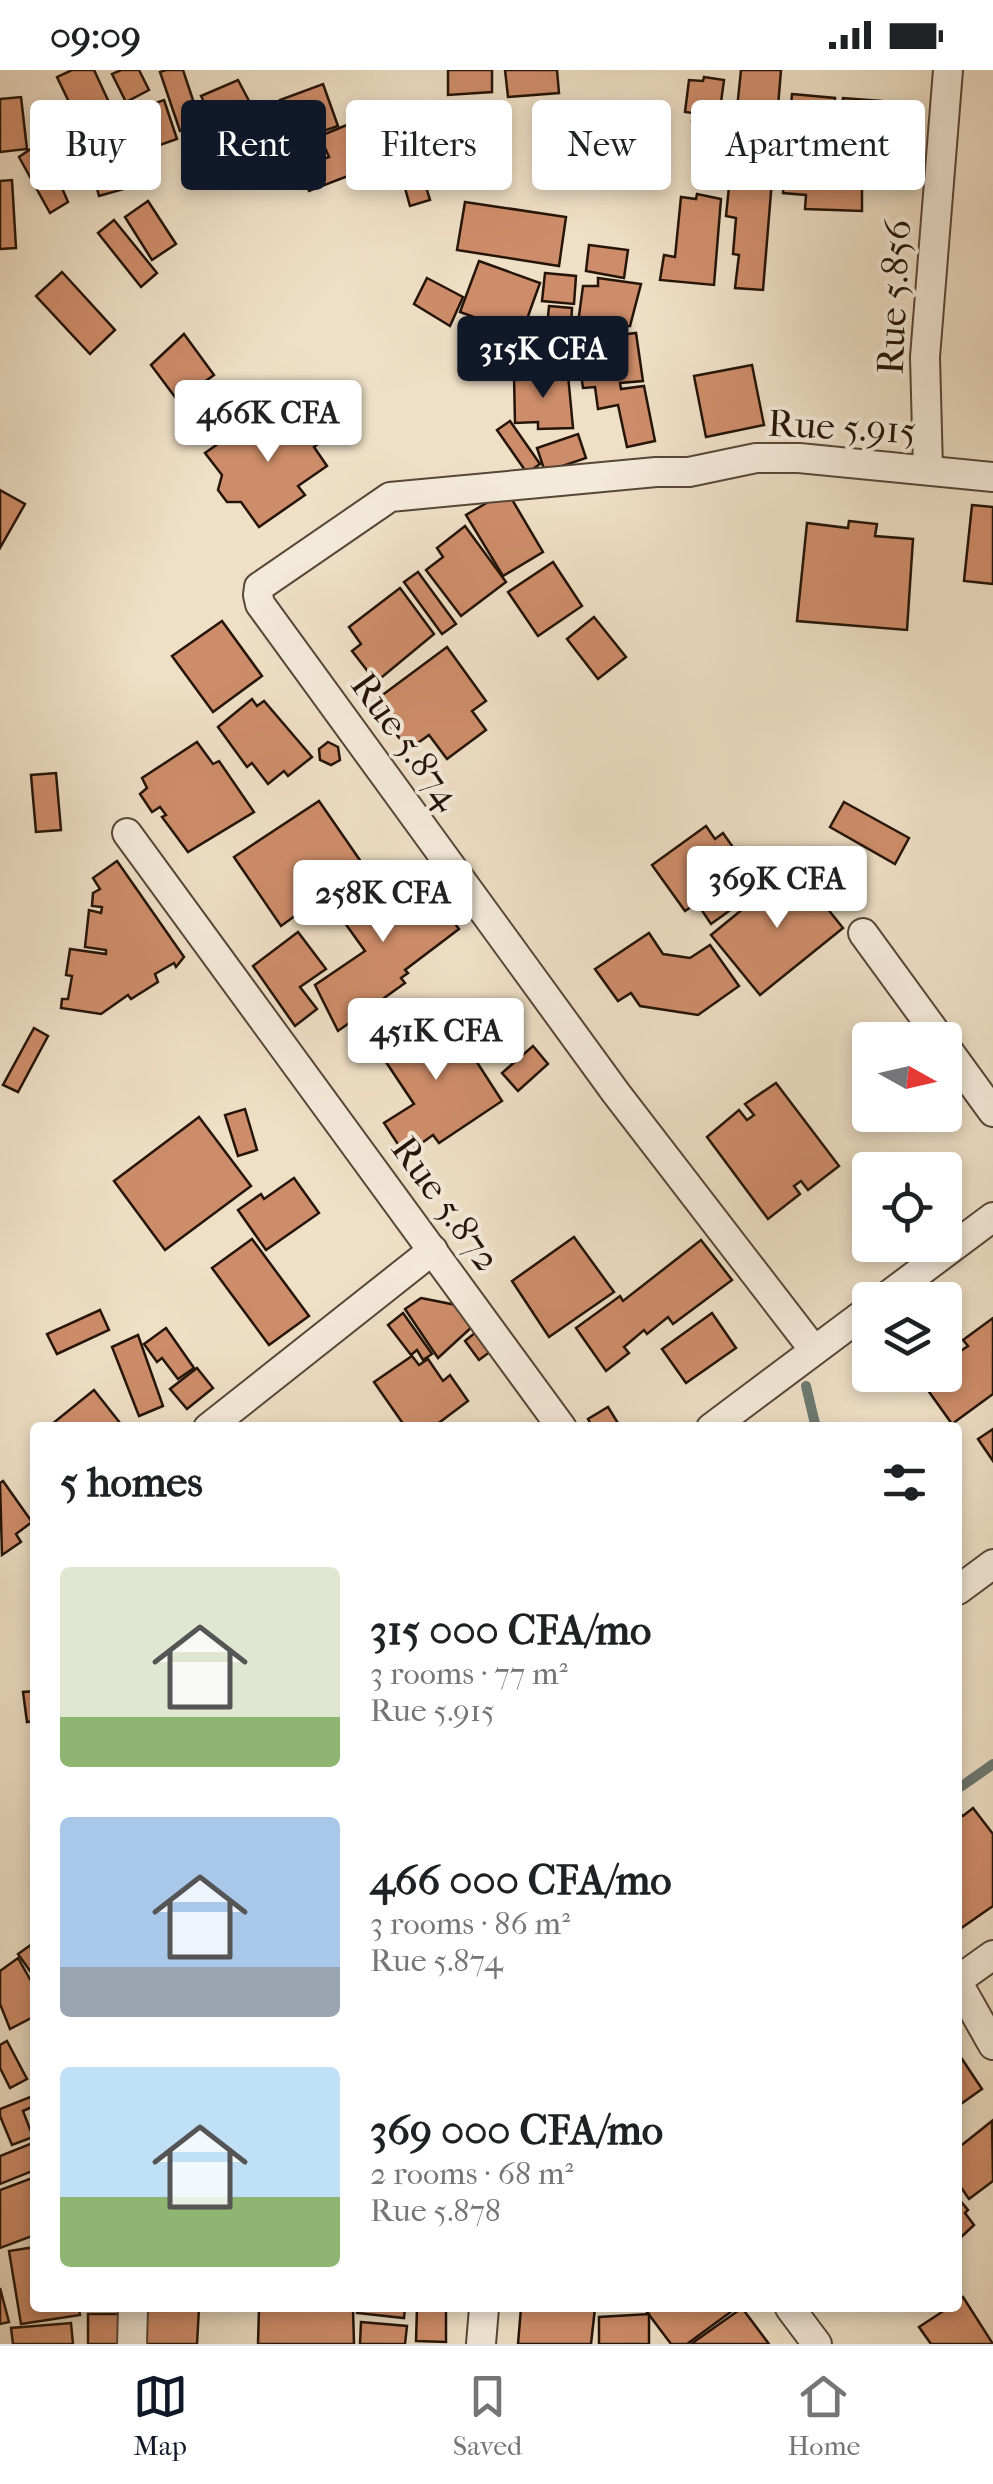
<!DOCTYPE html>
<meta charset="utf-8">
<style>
:root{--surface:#fff;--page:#f2f2f2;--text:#202124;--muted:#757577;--line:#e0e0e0;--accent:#111827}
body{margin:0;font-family:"IM FELL French Canon",serif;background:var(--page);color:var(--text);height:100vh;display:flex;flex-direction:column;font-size:38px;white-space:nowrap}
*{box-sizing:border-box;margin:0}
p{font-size:32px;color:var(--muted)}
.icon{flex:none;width:55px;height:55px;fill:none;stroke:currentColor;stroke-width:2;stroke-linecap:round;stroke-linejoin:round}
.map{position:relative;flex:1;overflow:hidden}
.sheet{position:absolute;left:30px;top:1352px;width:932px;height:890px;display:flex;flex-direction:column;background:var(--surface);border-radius:10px;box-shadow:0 5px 15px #0003}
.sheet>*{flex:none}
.hud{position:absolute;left:30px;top:30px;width:935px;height:90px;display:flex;gap:20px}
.needle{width:65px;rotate:98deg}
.tools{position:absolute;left:852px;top:952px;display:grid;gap:20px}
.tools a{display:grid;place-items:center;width:110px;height:110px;border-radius:10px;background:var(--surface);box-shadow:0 5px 15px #0003;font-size:50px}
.price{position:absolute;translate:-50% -85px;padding:0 22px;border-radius:10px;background:#fff;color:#222;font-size:32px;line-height:65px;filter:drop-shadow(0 2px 5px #0008)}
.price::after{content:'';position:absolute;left:50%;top:60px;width:30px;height:22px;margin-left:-15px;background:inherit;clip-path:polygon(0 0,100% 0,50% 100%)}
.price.on{background:var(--accent);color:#fff}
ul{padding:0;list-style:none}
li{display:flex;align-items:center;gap:30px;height:250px;padding:0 30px}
li span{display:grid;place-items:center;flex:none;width:280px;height:200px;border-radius:10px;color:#555}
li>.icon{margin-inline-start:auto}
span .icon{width:120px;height:120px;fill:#fffc;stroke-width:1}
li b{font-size:42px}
h2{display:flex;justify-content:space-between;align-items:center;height:120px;padding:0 30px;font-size:42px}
.tag{padding:0 35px;border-radius:10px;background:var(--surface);box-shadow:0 5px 15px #0003;font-size:35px;line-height:90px}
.tag.on{background:var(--accent);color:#fff}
.status{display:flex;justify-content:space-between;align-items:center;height:70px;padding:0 50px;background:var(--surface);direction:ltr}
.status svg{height:28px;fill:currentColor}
.tab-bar{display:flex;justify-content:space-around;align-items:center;height:140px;border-top:2px solid var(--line);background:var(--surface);font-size:28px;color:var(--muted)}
.tab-bar a{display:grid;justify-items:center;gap:5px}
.tab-bar .on{color:var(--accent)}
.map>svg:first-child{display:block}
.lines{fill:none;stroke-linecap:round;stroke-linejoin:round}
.stream{stroke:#6b7972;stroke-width:10}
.building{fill:#ce8d6a;stroke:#251408;stroke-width:2.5}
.minor-casing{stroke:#574738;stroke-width:32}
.minor{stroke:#f4eada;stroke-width:28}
.labels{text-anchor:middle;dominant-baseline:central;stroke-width:8;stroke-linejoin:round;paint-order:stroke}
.street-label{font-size:38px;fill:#251408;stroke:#f4eada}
</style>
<div class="status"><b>09:09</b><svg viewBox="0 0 49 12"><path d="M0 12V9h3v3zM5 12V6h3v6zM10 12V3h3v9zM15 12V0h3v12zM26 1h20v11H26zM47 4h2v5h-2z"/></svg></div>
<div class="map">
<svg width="993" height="2274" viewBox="0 0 993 2274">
<rect width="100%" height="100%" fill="#eedfc6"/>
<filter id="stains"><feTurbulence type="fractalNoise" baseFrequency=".002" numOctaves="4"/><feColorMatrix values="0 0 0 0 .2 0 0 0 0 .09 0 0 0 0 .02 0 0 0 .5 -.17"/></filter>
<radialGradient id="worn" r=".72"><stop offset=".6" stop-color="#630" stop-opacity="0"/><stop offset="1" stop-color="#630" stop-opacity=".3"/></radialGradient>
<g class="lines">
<g class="stream">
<path d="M806,1316L816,1358"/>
<path d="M962,1716L993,1694"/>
</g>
</g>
<g class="building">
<path d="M72,0H94L114,43L81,57L57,7Z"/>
<path d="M121,0H139L149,20L126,32L112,4Z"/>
<path d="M166,0H183L201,54L180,61L160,2Z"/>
<path d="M448,0H492V22L448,25Z"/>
<path d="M505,0H557L559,23L508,27Z"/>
<path d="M741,0H781L763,220L735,218L739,185L733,184L736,148L726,146Z"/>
<path d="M704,7L724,10L718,54L692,51L693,43L685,42L689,10L703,11Z"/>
<path d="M238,10L266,63L230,79L236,103L200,113L185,61L212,49L201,26Z"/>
<path d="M323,14L338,56L295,71L280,30Z"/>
<path d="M792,24L835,28L834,45H841L843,28L881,31L876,105L862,104V141L805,139L806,125L783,123Z"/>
<path d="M21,27L27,79L0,82V29Z"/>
<path d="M164,30L177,69L123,88L110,49Z"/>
<path d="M364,48L382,93L309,121L300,97L329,87L320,66Z"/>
<path d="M107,53L124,119L99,126L81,60Z"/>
<path d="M77,65L92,115L68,113L56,93L51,95L43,79Z"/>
<path d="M268,65L277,82L271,85L277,98L249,112L234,82Z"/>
<path d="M35,76L49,99L53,97L68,132L50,143L19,87Z"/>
<path d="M415,80L430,130L410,136L396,86Z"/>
<path d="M12,110L16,178L0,179V111Z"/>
<path d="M697,124L721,129L714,215L660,210L664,185L675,187L681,127L696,129Z"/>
<path d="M148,131L176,174L152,190L125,147Z"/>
<path d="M465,132L566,147L559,196L457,180Z"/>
<path d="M114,150L157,203L141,217L98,163Z"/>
<path d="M589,175L628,180L624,208L586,201Z"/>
<path d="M479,191L540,213L527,249L522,247L515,262L460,242Z"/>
<path d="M62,202L115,260L90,284L36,226Z"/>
<path d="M545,203L576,206L574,234L542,231Z"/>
<path d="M427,208L463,227L450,256L414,234Z"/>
<path d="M598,208L641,214L630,256L597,257L596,265L576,268L583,216H598Z"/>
<path d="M549,236L572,238L570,271L546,268Z"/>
<path d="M636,263L643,311L620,313L621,319L644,316L655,371L627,377L618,335L598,339L595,317L583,318L576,270Z"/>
<path d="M184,264L214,305L178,331L151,295Z"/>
<path d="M511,277H558L557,296L519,295L518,304H510Z"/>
<path d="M752,295L764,355L706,367L694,306Z"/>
<path d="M568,305L573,358L538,359V352L515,353L514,306Z"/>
<path d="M298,336L322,371L314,377L327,396L298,416L305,425L259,457L241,432H227L218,420L222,405L205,383L253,349L262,362Z"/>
<path d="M510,351L540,394L527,403L497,360Z"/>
<path d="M578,364L586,388L545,402L537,378Z"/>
<path d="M0,420L25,434L0,478Z"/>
<path d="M507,421L543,482L503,506L466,445Z"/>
<path d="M972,435L993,437V514L964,511Z"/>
<path d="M849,451L877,454L875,466L913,469L907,560L797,551L807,453L848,458Z"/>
<path d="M465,456L506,512L461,546L426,500L443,487L437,478Z"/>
<path d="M553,492L582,536L538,566L508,522Z"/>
<path d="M418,502L456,554L442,564L404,512Z"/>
<path d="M400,518L434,564L376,612L352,581L361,574L349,557Z"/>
<path d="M594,547L626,587L598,609L567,569Z"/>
<path d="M222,551L262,606L213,642L172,586Z"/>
<path d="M447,577L486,631L472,641L486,660L447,689L429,665L408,680L373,632Z"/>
<path d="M252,629L257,636L264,631L312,687L288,706L284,701L268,714L252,693L247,697L218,657Z"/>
<path d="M197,672L213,694L219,691L254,742L188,782L162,747L166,745L160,737L152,742L140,724L147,718L142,708Z"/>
<path d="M328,672L338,677L340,690L331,695L320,690L319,679Z"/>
<path d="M56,703L61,760L36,762L31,705Z"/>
<path d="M319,731L364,796L281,856L234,787Z"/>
<path d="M844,732L909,768L895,794L830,757Z"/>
<path d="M706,756L715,769L723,763L754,807L747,813L754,823L711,854L697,833L685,841L652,795Z"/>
<path d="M117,791L184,887L176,897L174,893L155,904L158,912L131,929L128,925L101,944L61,938L62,929H68L72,906L66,905L70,879L106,884V880L85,877L89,840L101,843L102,837L92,836L93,823L100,819L93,808Z"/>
<path d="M794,797L843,858L760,925L711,865Z"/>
<path d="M401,800L424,832L433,824L459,859L405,900L408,903L401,908L405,913L338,961L315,915L365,881L332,835L357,818L365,828Z"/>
<path d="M298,862L326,899L300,917L317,939L295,956L253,896Z"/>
<path d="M649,863L663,884L690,888L710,875L739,916L698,945L640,936L631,923L618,931L595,899Z"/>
<path d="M442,938L502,1031L439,1073L433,1065L405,1085L384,1053L414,1034L378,980Z"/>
<path d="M34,958L48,966L18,1022L3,1015Z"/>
<path d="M533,976L548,994L518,1021L502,1003Z"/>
<path d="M776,1013L839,1096L808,1120L801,1111L794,1116L800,1124L768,1149L707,1067L739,1040L747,1050L754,1045L745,1034Z"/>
<path d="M245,1039L257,1080L238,1086L225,1045Z"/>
<path d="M199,1047L251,1116L165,1180L114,1111Z"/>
<path d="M294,1108L319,1143L266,1180L238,1140L261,1124L264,1129Z"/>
<path d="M574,1167L614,1222L549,1267L512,1211Z"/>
<path d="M252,1169L309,1246L269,1275L212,1198Z"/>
<path d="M701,1170L732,1210L673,1254L668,1247L647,1264L644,1260L624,1277L629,1283L606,1301L576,1258L620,1226L623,1231Z"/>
<path d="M421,1228L461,1236L474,1255L438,1288L405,1239Z"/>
<path d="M100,1240L109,1260L57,1284L47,1264Z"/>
<path d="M403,1243L432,1284L423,1290L417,1280L411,1285L388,1255Z"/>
<path d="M712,1243L736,1278L686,1313L662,1279Z"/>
<path d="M993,1248V1324L952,1354L917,1305H945V1283L949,1281L953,1286L968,1276L963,1270Z"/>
<path d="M166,1258L194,1298L178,1309L162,1288L157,1292L144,1274Z"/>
<path d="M476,1262L491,1281L479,1290L465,1271Z"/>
<path d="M138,1265L163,1336L139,1346L112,1277Z"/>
<path d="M412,1286L419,1295L428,1289L443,1311L450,1305L468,1331L432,1358H406L374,1312Z"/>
<path d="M197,1298L213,1318L187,1339L170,1319Z"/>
<path d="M94,1320L124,1358H54L52,1354Z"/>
<path d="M608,1337L621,1358H593L588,1349Z"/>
<path d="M993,1359V1391L978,1369Z"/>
<path d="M3,1411L32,1452L16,1464L21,1472L2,1485L0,1413Z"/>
<path d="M35,1621V1651L27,1652L23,1622Z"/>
<path d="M973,1738L993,1764V1836L960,1859L958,1855V1742L963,1746Z"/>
<path d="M35,1872V1908L18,1884Z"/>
<path d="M18,1888L35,1918V1946L10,1959L0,1934V1901Z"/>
<path d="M7,1971L27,2009L10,2018L0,1998V1975Z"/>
<path d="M958,1983L982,2019L958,2036Z"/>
<path d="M30,2027L34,2036L23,2041L33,2067L12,2075L0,2046V2039Z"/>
<path d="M992,2051L993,2111L969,2129L958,2113V2078Z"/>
<path d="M35,2072V2100L0,2114V2086Z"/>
<path d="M35,2107V2165L0,2178V2120Z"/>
<path d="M958,2128L968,2140L965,2143L974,2155L958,2170Z"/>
<path d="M35,2177V2238H79L80,2245L21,2254L9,2181Z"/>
<path d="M0,2218L9,2252L0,2254Z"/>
<path d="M963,2227L993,2274H931L919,2257L948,2238H958V2231Z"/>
<path d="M144,2238H199L197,2274H142Z"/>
<path d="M259,2238H353L354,2274H258Z"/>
<path d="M358,2238H405L404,2248L357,2243Z"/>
<path d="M417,2238H446V2272L416,2271Z"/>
<path d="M521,2238H595L591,2274H518Z"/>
<path d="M644,2238H736L687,2274H671Z"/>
<path d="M742,2238L769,2274H691Z"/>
<rect x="88" y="2244" width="38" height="30"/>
<path d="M649,2244V2274H599V2247Z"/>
<path d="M361,2252L407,2256L405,2274H360Z"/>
<path d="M71,2253L73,2274H13L11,2258Z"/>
</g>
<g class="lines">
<g class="minor-casing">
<g id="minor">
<path d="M928,399L925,287L948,0"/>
<path d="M127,763L562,1358"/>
<path d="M863,863L941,970"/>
<path d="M945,976L993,1042"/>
<path d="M882,1230L993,1147"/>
<path d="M814,1280L616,1023L260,534L258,525L259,517L390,427L656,402H689L756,388H799L993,407"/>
<path d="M208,1358L433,1180"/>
<path d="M711,1358L870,1239"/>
<path d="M958,1520L993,1494"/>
<path d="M958,1910L993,1885"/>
<path d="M958,1913L993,1975"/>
<path d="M790,2238L817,2274"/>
<path d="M132,2274L133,2238"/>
<path d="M481,2274L484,2238"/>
</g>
</g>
<use href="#minor" class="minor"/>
</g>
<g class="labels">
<g class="street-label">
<text transform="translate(894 227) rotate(-87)">Rue 5.856</text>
<text transform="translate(842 357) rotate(3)">Rue 5.915</text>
<text transform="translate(406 671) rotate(54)">Rue 5.874</text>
<text transform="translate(446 1134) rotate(54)">Rue 5.872</text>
</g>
</g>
<rect width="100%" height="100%" filter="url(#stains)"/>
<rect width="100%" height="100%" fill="url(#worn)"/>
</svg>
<div class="tools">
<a><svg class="needle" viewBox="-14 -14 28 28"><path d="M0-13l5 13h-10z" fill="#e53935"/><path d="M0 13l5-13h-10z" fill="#757577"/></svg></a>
<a><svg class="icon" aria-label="locate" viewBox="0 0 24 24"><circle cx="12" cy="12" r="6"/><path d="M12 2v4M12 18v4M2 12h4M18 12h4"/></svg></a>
<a><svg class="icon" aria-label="layers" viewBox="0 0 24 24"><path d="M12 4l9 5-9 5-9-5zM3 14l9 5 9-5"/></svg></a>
</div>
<b class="price on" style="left:543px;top:331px">315K CFA</b>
<b class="price" style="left:268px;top:395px">466K CFA</b>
<b class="price" style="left:777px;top:861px">369K CFA</b>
<b class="price" style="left:383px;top:875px">258K CFA</b>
<b class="price" style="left:436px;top:1013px">451K CFA</b>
<div class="hud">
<a class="tag">Buy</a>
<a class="tag on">Rent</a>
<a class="tag">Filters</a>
<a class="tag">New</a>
<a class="tag">Apartment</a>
</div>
<section class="sheet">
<h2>5 homes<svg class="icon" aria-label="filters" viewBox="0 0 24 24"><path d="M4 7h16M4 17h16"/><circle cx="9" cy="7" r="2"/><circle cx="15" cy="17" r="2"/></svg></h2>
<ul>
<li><span style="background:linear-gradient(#dfe7d0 75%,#8fb573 0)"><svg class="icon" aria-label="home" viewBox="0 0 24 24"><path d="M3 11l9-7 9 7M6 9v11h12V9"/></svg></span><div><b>315 000 CFA/mo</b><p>3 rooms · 77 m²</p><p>Rue 5.915</p></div></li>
<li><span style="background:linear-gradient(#a9c7e8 75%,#9aa5b1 0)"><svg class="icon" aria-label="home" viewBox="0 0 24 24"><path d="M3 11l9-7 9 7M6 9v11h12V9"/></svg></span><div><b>466 000 CFA/mo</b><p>3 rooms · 86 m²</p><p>Rue 5.874</p></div></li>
<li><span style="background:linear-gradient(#bfe0f5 65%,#8fb573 0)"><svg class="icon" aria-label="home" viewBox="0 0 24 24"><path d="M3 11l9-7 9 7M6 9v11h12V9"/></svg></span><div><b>369 000 CFA/mo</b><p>2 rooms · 68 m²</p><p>Rue 5.878</p></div></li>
</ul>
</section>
</div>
<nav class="tab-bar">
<a class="on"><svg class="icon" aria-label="map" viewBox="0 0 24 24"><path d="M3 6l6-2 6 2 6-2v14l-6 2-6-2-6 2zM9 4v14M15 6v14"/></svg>Map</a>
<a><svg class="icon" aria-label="saved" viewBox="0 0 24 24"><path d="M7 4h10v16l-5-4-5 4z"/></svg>Saved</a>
<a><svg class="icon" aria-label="home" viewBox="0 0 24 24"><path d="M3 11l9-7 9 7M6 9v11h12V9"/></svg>Home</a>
</nav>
